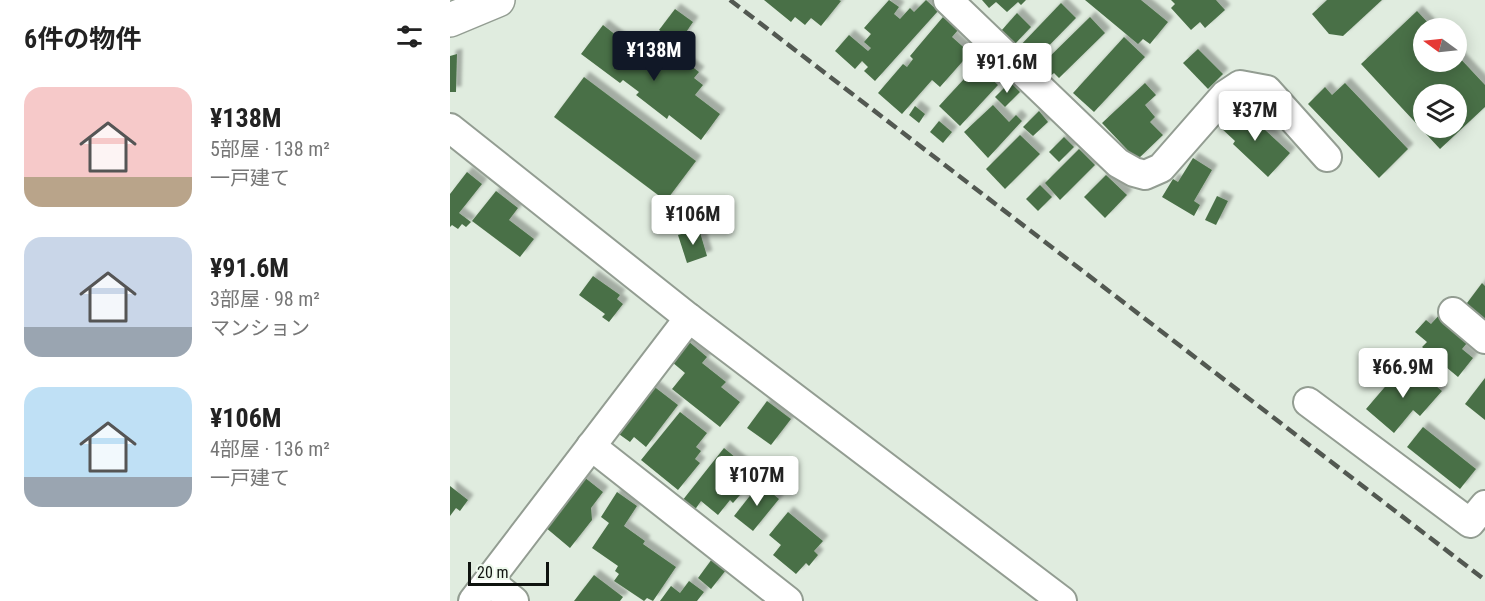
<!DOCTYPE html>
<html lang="ja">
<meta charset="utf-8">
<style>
:root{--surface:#fff;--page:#f6f6f6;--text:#222;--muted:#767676;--accent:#111827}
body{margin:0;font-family:"Roboto Condensed","Noto Sans JP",sans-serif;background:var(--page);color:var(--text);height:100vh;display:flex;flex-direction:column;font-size:22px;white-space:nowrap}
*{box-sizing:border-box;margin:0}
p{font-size:20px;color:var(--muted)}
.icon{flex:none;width:33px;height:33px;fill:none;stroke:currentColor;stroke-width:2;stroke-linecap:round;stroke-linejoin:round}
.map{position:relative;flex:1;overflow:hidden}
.panel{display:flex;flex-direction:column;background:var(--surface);width:450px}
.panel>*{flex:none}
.needle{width:39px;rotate:285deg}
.controls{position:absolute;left:963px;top:18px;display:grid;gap:12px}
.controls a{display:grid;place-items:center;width:54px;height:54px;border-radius:50%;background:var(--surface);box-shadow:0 3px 15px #0003;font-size:30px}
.scale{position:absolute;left:18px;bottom:15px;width:81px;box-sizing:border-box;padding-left:6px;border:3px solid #0f130f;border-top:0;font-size:16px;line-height:21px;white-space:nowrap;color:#0f130f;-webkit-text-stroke:4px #edf9ec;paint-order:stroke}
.price{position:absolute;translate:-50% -51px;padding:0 14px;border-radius:6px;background:#fff;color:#222;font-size:20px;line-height:39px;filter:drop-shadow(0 2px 3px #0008)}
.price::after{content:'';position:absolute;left:50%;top:36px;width:18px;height:14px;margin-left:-9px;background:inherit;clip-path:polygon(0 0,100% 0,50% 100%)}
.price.current{background:var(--accent);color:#fff}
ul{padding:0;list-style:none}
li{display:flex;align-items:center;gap:18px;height:150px;padding:0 24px}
li span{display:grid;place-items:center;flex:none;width:168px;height:120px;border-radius:18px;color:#555}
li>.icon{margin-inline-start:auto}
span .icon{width:72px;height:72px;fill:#fffc;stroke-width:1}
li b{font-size:26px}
h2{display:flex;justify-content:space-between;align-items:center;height:72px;padding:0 24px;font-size:26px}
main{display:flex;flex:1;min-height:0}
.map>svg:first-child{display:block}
.building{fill:#4a7047;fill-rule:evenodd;filter:url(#shadow)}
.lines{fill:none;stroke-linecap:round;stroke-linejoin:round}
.minor-casing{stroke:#939d92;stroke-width:32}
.tertiary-casing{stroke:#939d92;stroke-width:36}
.minor{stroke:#fff;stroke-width:28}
.tertiary{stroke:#fff;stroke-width:33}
.rail{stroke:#525851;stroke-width:4.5;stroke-dasharray:12 6;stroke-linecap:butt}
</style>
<main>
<section class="panel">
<h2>6件の物件<svg class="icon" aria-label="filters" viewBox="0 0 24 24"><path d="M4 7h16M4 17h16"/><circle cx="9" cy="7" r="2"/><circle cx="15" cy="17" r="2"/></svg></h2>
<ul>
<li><span style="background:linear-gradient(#f6c9c9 75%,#b9a48a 0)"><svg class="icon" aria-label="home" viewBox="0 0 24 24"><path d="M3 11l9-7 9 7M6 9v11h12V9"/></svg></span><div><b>¥138M</b><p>5部屋 · 138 m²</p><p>一戸建て</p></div></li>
<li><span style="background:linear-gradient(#c9d6e8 75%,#9aa5b1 0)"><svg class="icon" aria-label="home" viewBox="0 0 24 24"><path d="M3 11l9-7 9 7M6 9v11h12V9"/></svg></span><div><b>¥91.6M</b><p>3部屋 · 98 m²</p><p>マンション</p></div></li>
<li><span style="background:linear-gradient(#bfe0f5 75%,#9aa5b1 0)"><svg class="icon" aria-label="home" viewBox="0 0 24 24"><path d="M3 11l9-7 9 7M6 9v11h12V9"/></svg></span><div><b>¥106M</b><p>4部屋 · 136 m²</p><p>一戸建て</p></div></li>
</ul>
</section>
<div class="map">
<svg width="1035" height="601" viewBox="0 0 1035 601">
<defs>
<filter id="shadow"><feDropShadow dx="5.5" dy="-5.5" stdDeviation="1.5" flood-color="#0004"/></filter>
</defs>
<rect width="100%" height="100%" fill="#e0ecdf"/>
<g class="building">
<path d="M314,0H389L391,1L371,26L361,18L355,25L345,17L341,22Z"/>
<path d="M439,0L449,7L444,14L450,19L460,8L464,12L476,0L488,11L425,81L414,71L418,67L412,61L405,69L385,51L399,35L418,51L421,48L414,42L421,34L414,28Z"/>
<path d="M532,0H576L571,5L568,2L557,12L546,2L539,8Z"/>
<path d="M635,0H691L718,22L700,44L693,39L688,44Z"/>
<path d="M721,0H766L775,10L755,28L750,22L741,30L721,8L725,4Z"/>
<path d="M877,0H932L893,36L879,34L862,14Z"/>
<path d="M611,3L626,18L582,63L567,49Z"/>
<path d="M225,9L243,22L228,44L209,30Z"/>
<path d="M967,11L983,28H974V62H1006V54L1035,85V107L990,149L911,64ZM974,94H1006V128H974Z"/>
<path d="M567,13L581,27L565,44L551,31Z"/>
<path d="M493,17L508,30L502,37L520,53L490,87L482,80L452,114L428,93L453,64L457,67L463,59L460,56Z"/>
<path d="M640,17L655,33L609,78L604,73L598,78L588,68Z"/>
<path d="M153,25L194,57L189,63L204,74L216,59L229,69L235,61L249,72L244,78L253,85L245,95L270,114L251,140L219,115L217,119L186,95L189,92L173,80L170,83L131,54Z"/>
<path d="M674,37L695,57L644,112L623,93Z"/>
<path d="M748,49L773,74L758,89L733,63Z"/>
<path d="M7,54L6,92H0V56Z"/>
<path d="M527,65L548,85L510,126L489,106Z"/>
<path d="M134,77L246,161L216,201L104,117Z"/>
<path d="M560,82L570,92L555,107L545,97Z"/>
<path d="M695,83L706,95L695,105L705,117L700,122L713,135L687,160L652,123Z"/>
<path d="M895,83L958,149L929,178L858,104L875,87L882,95Z"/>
<path d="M543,105L559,122L566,115L572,121L538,158L514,132Z"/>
<path d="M465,106L475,114L469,123L459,115Z"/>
<path d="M790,107L840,153L818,177L783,144L785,141L771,128Z"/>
<path d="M589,111L598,122L583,136L573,127Z"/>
<path d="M489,121L502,132L493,143L480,132Z"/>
<path d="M570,135L590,154L555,189L536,169Z"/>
<path d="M614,137L624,147L609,162L599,152Z"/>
<path d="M629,149L645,165L610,200L595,183Z"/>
<path d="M743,158L762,170L744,201L750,205L744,216L712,197L723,179L728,182Z"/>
<path d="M17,172L32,184L9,213L21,222L16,227L12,224L8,229L2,225L0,227V194Z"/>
<path d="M656,175L677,195L655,218L634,197Z"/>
<path d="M590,185L602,197L588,211L576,199Z"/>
<path d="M46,191L68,208L59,220L84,239L70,257L22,221Z"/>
<path d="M767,196L778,201L766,225L755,220Z"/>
<path d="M249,229L257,256L237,263L228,235Z"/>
<path d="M143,276L170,295L167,299L173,304L159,322L152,317L155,314L129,295Z"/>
<path d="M1032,283L1035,286V323L1014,307Z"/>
<path d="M992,312L1022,337L1012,349L1023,358L1008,377L972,347L977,342L965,332L976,320L981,324Z"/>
<path d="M238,341L257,357L252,363L276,382L271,387L290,402L270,427L222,389L235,373L222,362Z"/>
<path d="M952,367L963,376L967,370L992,391L970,416L963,410L944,433L916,409Z"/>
<path d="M1035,378V420L1015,404Z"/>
<path d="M202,385L228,405L196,447L184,437L180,442L166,432Z"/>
<path d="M317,401L341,419L321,445L297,428Z"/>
<path d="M230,412L257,433L246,447L251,451L245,459L250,463L228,490L191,460Z"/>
<path d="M973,427L1026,469L1010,489L957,447Z"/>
<path d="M274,448L302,471L286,492L290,495L283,503L280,500L268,515L251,501L244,511L232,501Z"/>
<path d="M134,477L153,492L141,508L142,520L120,548L95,527Z"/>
<path d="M310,483L329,499L303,531L284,516Z"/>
<path d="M0,486L18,500L10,511L6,508L0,516Z"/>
<path d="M167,492L187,506L174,526L195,541L193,544L226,567L203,601L197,598L194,601L164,581L169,574L165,571L168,566L142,548L159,523L151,517Z"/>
<path d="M338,512L373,541L364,551L368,555L359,566L356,563L346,574L323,555L331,545L319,535Z"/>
<path d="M262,559L276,570L261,589L248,578Z"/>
<path d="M144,575L173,597L170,601H124Z"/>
<path d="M239,581L254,592L247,601H210L221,586L230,593Z"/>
</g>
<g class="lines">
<g class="minor-casing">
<g id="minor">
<path d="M498,0L668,163L684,172L695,175L711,168L775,95L790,85L817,90L877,157"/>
<path d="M0,128L239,318L612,601"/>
<path d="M1003,312L1035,339"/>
<path d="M858,402L1020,523L1035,505"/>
<path d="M141,446L338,601"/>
<path d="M39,581L64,601"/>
<path d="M23,601L239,318"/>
</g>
</g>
<g class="tertiary-casing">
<path id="tertiary" d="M0,20L48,0"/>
</g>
<use href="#minor" class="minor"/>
<use href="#tertiary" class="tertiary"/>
<path class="rail" d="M280,0L1035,580"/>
</g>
</svg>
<div class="controls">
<a><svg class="needle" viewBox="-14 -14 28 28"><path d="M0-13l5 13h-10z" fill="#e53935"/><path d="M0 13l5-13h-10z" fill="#767676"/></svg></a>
<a><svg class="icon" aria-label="layers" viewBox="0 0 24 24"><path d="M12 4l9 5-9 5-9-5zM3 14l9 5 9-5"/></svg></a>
</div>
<div class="scale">20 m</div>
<b class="price current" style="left:204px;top:82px">¥138M</b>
<b class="price" style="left:557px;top:94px">¥91.6M</b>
<b class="price" style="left:805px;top:142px">¥37M</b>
<b class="price" style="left:243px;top:246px">¥106M</b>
<b class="price" style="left:953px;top:399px">¥66.9M</b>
<b class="price" style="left:307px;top:507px">¥107M</b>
</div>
</main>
